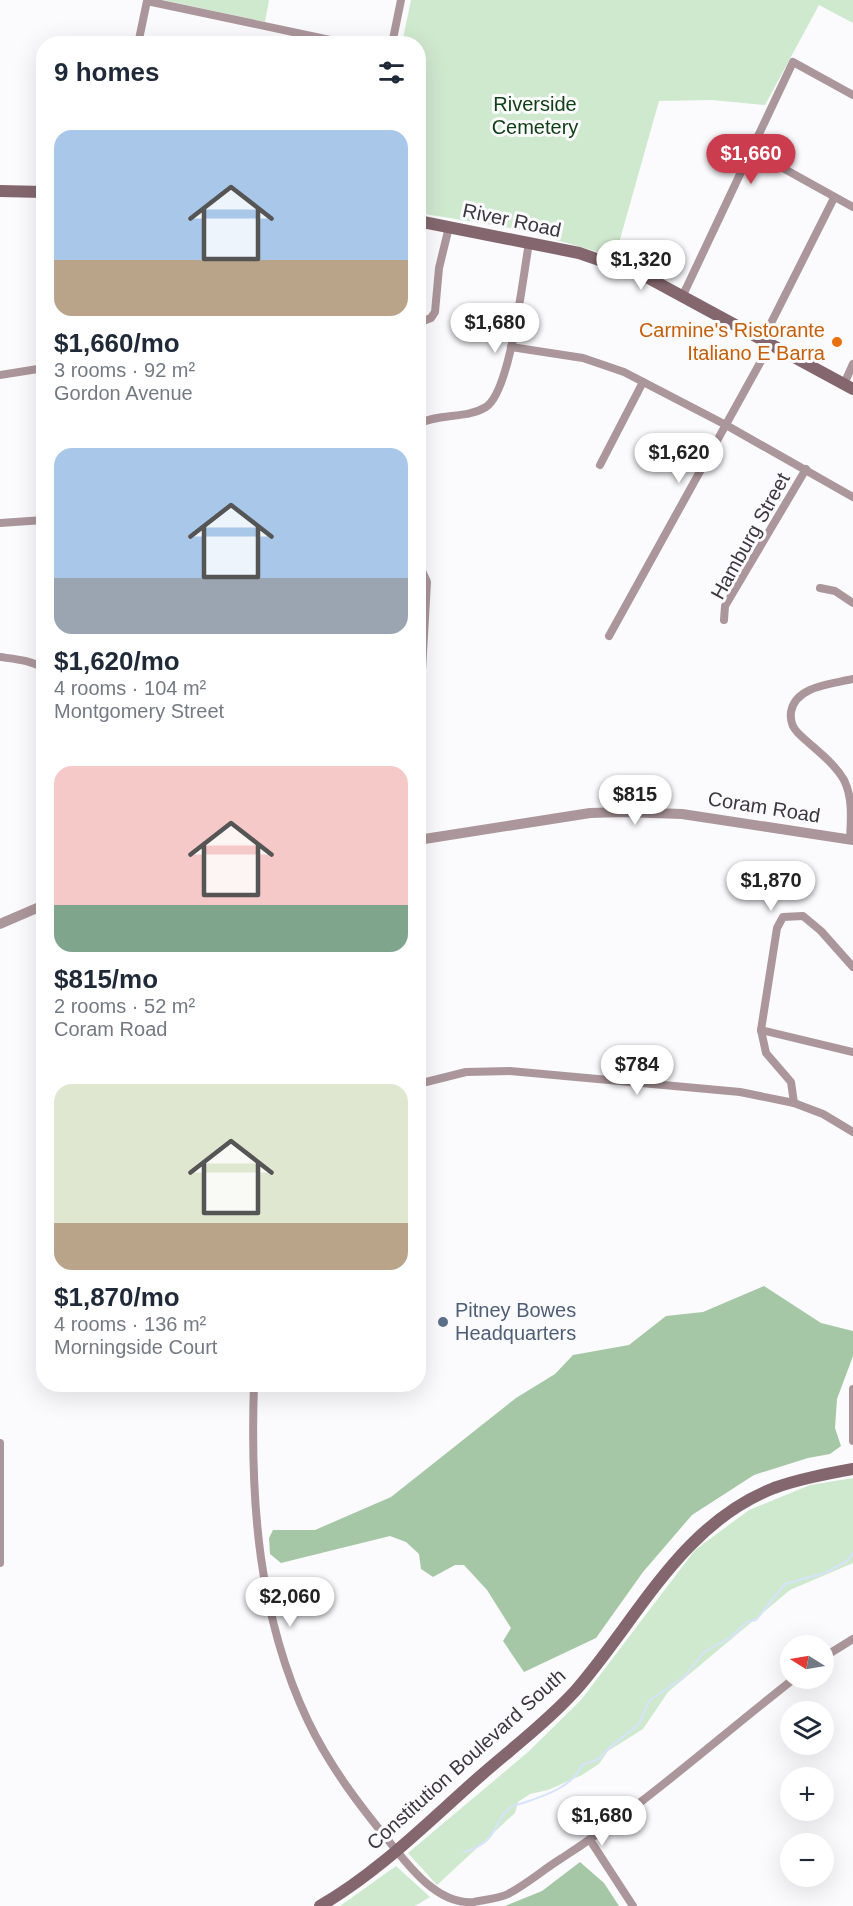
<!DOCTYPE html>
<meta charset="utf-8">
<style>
:root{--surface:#fff;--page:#f2f2f3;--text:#1f2937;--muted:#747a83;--accent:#cc3c4f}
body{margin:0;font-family:Arial,sans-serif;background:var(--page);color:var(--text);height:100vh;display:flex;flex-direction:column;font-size:22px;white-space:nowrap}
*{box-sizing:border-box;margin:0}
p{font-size:20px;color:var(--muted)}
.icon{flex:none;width:33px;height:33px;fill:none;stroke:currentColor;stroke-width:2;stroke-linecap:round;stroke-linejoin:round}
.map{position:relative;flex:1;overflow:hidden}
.sheet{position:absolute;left:36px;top:36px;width:390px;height:1356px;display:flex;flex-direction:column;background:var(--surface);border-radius:24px;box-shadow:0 6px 24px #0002}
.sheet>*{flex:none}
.needle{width:39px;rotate:281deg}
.tools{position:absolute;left:780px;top:1635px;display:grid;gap:12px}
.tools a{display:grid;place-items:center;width:54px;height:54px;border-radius:50%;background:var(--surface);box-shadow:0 6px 24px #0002;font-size:30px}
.price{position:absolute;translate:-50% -51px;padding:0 14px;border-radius:21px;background:#fff;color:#222;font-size:20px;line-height:39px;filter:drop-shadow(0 2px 3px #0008)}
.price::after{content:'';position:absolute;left:50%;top:36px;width:18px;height:14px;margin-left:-9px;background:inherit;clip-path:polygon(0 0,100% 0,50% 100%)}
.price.selected{background:var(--accent);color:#fff}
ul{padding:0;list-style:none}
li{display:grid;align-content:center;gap:12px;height:318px;padding:0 18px}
li span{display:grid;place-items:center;height:186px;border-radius:18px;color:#555}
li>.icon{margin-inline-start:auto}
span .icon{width:108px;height:108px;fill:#fffc;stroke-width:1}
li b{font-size:26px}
h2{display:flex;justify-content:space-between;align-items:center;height:72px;padding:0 18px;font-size:26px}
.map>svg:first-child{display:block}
.green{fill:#cfe9cf}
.forest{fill:#a6c7a6}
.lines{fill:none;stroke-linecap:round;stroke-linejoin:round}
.stream{stroke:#d7e3fa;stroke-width:2}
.minor{stroke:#ab969b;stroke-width:8}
.tertiary{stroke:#ab969b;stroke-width:10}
.secondary{stroke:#84676e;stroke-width:12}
.food-dot{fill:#e8710a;stroke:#fbfafd;stroke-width:2}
.service-dot{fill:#5c6f8a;stroke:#fbfafd;stroke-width:2}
.labels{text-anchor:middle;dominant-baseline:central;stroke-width:6;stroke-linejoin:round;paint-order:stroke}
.park-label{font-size:20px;fill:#104015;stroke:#fbfafd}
.street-label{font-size:20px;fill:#3b373f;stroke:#fbfafd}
.food-label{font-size:20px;fill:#c56008;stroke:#fbfafd;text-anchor:end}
.service-label{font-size:20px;fill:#4e5e75;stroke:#fbfafd;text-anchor:start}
</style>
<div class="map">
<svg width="853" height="1906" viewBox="0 0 853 1906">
<rect width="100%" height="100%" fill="#fbfafd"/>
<g class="green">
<path d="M163,0H269L265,22Z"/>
<path d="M411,0H853V23L819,5L765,105L712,100L659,101L615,257L522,230L419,213L418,44L402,43Z"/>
<path d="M853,1478V1563L790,1590L668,1692L643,1729L608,1751L599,1764L582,1775L548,1790L530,1794L518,1802L515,1813L437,1885L408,1853L528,1752L581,1700L695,1550L749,1510L810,1485Z"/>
<path d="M396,1866L430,1897L415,1906H340Z"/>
</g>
<g class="forest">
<path d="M764,1286L821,1323L853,1331V1356L837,1399L835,1428L841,1446L830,1454L808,1458L754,1475L692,1515L643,1572L596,1638L524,1672L503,1641L511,1628L487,1590L464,1565H455L433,1577L421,1569L419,1554L406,1542L390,1536L281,1563L270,1554L269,1538L273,1530H315L391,1497L516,1398L555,1374L573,1355L629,1345L666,1316L703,1312Z"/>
<path d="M580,1862L604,1883L619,1906H505L542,1891Z"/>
</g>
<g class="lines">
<path class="stream" d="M464,1852C502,1841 491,1820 513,1806C517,1804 522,1804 526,1802C547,1795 573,1786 582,1765L599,1759L609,1748L639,1724L649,1701L685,1676L704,1652L731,1637L747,1622L756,1620L785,1584L825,1573L847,1561L853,1553"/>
<g class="minor">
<path d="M138,44L147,1L349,44"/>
<path d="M392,44L401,0"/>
<path d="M752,151L853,207"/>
<path d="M683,295L793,62L853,95"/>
<path d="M418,323L431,318L435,312L439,268L449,227"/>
<path d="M763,339L834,198"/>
<path d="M511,347L583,358L624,372L726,425L853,497"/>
<path d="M0,375L44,368"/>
<path d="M844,384L853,364"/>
<path d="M418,424C439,413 466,419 486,407C511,391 523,275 529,243"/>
<path d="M600,465L643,382"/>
<path d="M0,523L44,520"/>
<path d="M418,562L427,582L418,741"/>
<path d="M820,588L835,591L853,603"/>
<path d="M724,620L725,606L806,469"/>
<path d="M609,636L771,343"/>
<path d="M0,657C14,659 32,660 44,669"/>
<path d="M850,839C851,819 853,798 844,780C833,761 813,748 798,733C792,727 790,720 791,712C795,686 832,684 853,679"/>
<path d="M43,905L41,856L44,816"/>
<path d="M761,1030L853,1052"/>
<path d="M418,1084L466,1072L510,1071L740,1092L794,1103L823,1114L853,1132"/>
<path d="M794,1103L791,1082L766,1053L761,1030L777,928L783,917L803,916L821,931L853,967"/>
<path d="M254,1384C250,1499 258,1616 308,1721C330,1767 360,1806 392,1845C411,1869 439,1905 474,1902C484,1900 500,1898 508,1894C527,1884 544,1869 562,1858C644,1805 718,1738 795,1678"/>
<path d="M853,1389V1441"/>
<path d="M0,1443V1563"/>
<path d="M824,1657L853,1639"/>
<path d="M590,1840L633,1906"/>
</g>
<g class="tertiary">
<path d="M418,840L590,813L624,812L682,814L853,840"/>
<path d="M0,924L44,905"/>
</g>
<g class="secondary">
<path d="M0,191L44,192"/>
<path d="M418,221L579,253L643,275L853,389"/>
<path d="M320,1906C379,1872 428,1822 478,1778C511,1749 547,1722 576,1690C638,1619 681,1524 774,1488C799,1479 826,1474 853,1469"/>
</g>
</g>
<circle class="food-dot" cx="837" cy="342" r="6"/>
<circle class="service-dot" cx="443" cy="1322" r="6"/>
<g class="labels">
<g class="park-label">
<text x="535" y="104">Riverside<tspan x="535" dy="23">Cemetery</tspan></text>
</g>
<g class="street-label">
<text transform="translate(512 220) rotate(12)">River Road</text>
<text transform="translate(750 536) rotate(-61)">Hamburg Street</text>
<text transform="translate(764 807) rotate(9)">Coram Road</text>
<text transform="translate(466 1759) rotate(-42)">Constitution Boulevard South</text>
</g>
<g class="food-label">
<text x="825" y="330">Carmine's Ristorante<tspan x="825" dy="23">Italiano E Barra</tspan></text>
</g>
<g class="service-label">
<text x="455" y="1310">Pitney Bowes<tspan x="455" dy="23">Headquarters</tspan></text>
</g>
</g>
</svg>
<div class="tools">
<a><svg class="needle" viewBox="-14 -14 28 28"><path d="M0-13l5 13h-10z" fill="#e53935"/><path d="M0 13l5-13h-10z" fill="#747a83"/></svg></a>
<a><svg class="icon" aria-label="layers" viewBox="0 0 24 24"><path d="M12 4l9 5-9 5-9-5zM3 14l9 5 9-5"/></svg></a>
<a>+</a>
<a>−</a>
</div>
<b class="price selected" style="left:751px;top:185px">$1,660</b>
<b class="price" style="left:641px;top:291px">$1,320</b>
<b class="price" style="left:495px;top:354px">$1,680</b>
<b class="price" style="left:679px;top:484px">$1,620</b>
<b class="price" style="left:635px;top:826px">$815</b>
<b class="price" style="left:771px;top:912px">$1,870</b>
<b class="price" style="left:637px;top:1096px">$784</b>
<b class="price" style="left:290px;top:1628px">$2,060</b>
<b class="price" style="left:602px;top:1847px">$1,680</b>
<section class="sheet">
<h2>9 homes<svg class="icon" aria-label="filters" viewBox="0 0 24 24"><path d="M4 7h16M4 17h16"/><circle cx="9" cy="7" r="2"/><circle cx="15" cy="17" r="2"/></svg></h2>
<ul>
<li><span style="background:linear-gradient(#a9c7e8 70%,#b9a48a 0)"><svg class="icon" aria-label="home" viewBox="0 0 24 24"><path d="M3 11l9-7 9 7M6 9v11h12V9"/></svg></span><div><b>$1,660/mo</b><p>3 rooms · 92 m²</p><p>Gordon Avenue</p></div></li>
<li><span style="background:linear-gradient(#a9c7e8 70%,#9aa5b1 0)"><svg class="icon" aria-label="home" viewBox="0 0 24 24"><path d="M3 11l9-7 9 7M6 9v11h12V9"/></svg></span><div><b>$1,620/mo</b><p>4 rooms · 104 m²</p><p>Montgomery Street</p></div></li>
<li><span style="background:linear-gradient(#f6c9c9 75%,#7fa58c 0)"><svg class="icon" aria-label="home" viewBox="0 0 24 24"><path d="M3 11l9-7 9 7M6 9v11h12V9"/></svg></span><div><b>$815/mo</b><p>2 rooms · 52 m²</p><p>Coram Road</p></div></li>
<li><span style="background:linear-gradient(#dfe7d0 75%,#b9a48a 0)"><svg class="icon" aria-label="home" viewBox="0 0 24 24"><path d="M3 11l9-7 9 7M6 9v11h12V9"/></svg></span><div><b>$1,870/mo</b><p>4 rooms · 136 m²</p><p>Morningside Court</p></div></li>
</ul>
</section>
</div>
